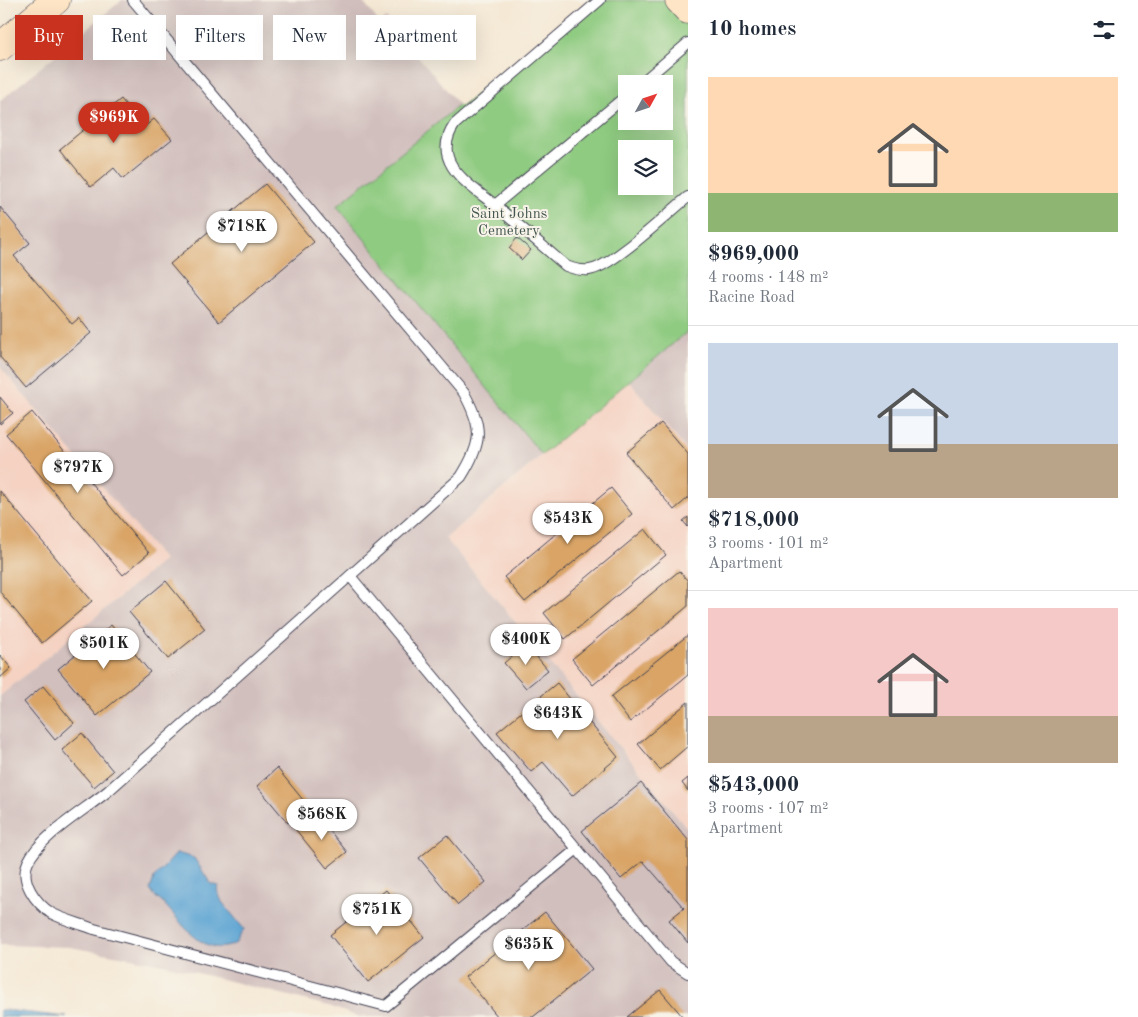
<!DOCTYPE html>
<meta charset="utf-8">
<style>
:root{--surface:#fff;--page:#f6f6f7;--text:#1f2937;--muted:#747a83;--line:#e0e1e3;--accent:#c8321e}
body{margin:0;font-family:"Old Standard TT",serif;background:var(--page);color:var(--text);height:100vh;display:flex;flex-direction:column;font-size:19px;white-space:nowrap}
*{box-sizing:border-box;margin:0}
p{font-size:16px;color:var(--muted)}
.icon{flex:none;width:28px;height:28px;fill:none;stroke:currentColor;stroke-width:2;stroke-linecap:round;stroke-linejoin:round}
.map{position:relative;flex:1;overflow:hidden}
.panel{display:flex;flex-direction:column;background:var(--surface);width:450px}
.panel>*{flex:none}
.hud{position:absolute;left:15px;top:15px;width:475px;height:45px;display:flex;gap:10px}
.needle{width:32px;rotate:50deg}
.buttons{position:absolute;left:618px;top:75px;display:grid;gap:10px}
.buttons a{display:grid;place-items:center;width:55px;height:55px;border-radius:0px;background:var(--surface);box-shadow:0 5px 20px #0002;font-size:25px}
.price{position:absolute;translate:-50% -42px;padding:0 11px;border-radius:18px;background:#fff;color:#222;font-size:16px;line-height:32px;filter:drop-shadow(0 1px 2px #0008)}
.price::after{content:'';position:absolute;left:50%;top:30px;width:15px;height:11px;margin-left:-8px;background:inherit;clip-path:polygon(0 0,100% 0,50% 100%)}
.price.selected{background:var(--accent);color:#fff}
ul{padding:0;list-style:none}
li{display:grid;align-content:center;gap:10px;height:265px;padding:0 20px}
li+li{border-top:1px solid var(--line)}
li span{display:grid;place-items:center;height:155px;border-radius:0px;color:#555}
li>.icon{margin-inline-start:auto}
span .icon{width:90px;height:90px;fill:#fffc;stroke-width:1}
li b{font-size:21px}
h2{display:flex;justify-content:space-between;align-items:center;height:60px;padding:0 20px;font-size:21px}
.tag{padding:0 18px;border-radius:0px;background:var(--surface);box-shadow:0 5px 20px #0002;font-size:18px;line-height:45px}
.tag.selected{background:var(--accent);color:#fff}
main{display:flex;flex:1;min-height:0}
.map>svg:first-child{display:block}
.built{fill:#f5d2c2}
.industrial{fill:#d1bfbd}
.green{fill:#8fcb81;stroke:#58765e;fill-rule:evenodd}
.water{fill:#5da4d3;stroke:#406387}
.building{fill:#d9a466}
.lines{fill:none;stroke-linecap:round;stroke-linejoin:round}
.lane-casing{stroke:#424052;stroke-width:12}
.secondary-casing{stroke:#424052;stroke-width:29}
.lane{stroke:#fff;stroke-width:10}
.secondary{stroke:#fde5c5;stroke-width:28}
.labels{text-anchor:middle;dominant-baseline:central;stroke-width:4;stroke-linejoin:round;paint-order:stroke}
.park-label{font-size:15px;fill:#435550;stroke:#f7f3e8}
</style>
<main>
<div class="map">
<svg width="688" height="1017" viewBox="0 0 688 1017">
<rect width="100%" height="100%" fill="#f7f3e8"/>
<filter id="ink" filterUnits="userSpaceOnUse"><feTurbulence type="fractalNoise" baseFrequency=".02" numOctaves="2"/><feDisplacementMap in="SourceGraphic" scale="10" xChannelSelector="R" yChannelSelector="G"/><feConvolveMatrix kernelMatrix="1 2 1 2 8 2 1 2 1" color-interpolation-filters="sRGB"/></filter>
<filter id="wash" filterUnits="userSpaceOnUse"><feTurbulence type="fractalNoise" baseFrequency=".0096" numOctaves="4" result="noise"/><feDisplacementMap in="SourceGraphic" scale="20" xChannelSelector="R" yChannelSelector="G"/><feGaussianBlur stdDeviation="1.12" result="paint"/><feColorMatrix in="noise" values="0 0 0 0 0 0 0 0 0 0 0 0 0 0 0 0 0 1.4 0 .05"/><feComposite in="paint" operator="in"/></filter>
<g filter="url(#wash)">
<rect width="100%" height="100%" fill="#f5e8d4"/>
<g class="built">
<path d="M0,367L164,560L0,696Z"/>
<path d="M629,381L688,452V829L445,538Z"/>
</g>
<g class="industrial">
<path d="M122,0H361L380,23L386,18L459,105L337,206L542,455L445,538L688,829V1017H359L329,1006L158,963L70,947L0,945V696L164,560L0,367V101Z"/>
<path d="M688,331V452L629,381Z"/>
</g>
<path class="green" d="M591,0H679L688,10V331L542,455L337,206L459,105L461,107ZM626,84H664V121H626ZM626,149H664V186H626Z"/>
<g class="water">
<path d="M177,853L194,858L211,884L219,886L217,890L222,902L244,929L236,943C205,960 183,924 166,906C160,900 154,897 150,890L154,878Z"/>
<path d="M0,1010H5L67,1017H0Z"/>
</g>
<g id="blocks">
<g class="building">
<path d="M121,99L144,127L154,119L172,139L123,179L114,168L91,187L60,149Z"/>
<path d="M265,184L314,242L219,322L170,264Z"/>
<path d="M0,207L30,243L14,256L72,324L79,318L91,333L26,388L0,357Z"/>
<path d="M517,238L531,250L522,260L509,248Z"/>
<path d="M0,397L13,413L0,424Z"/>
<path d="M32,412L149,553L123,575L6,434Z"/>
<path d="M661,423L688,454V498L674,510L626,453Z"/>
<path d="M611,488L632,514L525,602L504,577Z"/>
<path d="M0,491L92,601L42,643L0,592Z"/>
<path d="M688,517V527L683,521Z"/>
<path d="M645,529L666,555L565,639L544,613Z"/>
<path d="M679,571L688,581V606L593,685L572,659Z"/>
<path d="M166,581L205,629L168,659L129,612Z"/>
<path d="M111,625L150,672L97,716L58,669Z"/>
<path d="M688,635V675L630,722L611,697Z"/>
<path d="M526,644L548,670L526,688L504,663Z"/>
<path d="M0,655L11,668L0,678Z"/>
<path d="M557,683L618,757L572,796L543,762L531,772L497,732Z"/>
<path d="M43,686L74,723L55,740L24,702Z"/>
<path d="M688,702V746L660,770L638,744Z"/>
<path d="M82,733L113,771L94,787L62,750Z"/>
<path d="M277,768L308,806L288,823L257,786Z"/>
<path d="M688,778V791L682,783Z"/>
<path d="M641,783L688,840V943L669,920L684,908L643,861L621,879L582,831Z"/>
<path d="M316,814L347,852L327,868L296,830Z"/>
<path d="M447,835L486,882L458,905L419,858Z"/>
<path d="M386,890L424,937L368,982L330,935Z"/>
<path d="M545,912L592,969L533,1017H498L465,977Z"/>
<path d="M660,990L683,1017H627Z"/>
</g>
</g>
</g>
<g filter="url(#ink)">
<use href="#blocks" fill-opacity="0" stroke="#424052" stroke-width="1"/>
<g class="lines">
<g class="lane-casing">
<g id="lane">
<path d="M133,0L464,393C483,428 483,442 461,477L108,791C85,810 40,836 28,862C19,881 36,903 51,913C64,920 81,924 94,929L386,1006L577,849"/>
<path d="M600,0L455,124C429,161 468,184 495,205L626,96"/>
<path d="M640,84L688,43"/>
<path d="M495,205L566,266C574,269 581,271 589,270C611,268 668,213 688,197"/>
<path d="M350,576L671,962L688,973"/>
</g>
</g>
<g class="secondary-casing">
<g id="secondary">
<path d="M679,0L688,10"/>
<path d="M0,47L56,0"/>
</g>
</g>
<use href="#lane" class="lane"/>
<use href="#secondary" class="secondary"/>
</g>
</g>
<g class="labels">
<g class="park-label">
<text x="509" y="214">Saint Johns<tspan x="509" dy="17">Cemetery</tspan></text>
</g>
</g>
</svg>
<div class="buttons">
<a><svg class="needle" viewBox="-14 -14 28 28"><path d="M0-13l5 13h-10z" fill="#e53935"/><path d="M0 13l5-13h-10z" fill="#747a83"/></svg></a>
<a><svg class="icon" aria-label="layers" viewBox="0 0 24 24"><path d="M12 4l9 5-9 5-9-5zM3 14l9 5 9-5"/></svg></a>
</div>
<b class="price selected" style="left:114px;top:144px">$969K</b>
<b class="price" style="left:242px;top:253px">$718K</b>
<b class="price" style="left:78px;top:494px">$797K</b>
<b class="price" style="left:568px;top:545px">$543K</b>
<b class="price" style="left:526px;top:666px">$400K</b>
<b class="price" style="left:104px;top:670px">$501K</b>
<b class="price" style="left:558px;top:740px">$643K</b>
<b class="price" style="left:322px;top:841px">$568K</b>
<b class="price" style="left:377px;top:936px">$751K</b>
<b class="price" style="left:529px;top:971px">$635K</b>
<div class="hud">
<a class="tag selected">Buy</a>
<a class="tag">Rent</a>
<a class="tag">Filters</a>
<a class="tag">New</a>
<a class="tag">Apartment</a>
</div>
</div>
<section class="panel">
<h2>10 homes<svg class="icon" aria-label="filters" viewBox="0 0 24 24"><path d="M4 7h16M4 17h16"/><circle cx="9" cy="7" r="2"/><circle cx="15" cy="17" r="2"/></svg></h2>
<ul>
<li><span style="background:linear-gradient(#ffd9b3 75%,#8fb573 0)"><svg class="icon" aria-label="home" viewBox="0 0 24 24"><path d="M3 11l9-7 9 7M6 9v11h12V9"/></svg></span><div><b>$969,000</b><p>4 rooms · 148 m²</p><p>Racine Road</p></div></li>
<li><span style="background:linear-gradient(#c9d6e8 65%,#b9a48a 0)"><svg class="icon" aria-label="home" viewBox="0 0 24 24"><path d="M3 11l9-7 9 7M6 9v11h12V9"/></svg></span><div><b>$718,000</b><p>3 rooms · 101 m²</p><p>Apartment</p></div></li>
<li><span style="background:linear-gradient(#f6c9c9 70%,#b9a48a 0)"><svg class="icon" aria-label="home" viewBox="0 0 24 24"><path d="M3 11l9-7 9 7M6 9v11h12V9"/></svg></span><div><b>$543,000</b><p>3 rooms · 107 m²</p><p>Apartment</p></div></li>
</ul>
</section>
</main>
